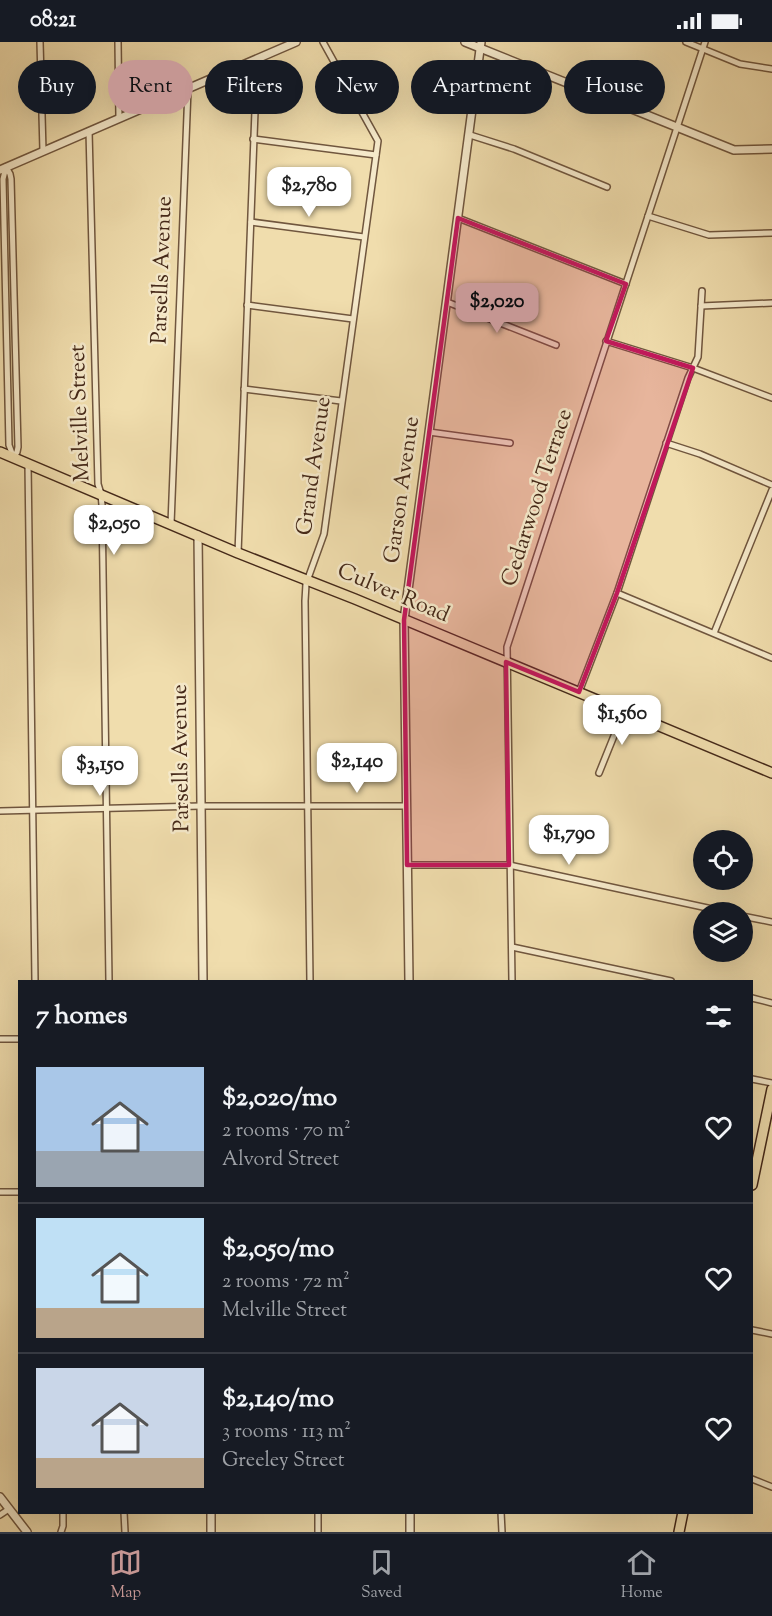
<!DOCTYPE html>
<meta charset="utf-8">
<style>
:root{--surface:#171b24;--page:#242831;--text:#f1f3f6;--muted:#9ea1a6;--line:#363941;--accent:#c59692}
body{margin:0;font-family:"Sorts Mill Goudy",serif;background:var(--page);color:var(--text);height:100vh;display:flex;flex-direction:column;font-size:22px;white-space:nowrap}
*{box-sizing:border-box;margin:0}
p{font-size:20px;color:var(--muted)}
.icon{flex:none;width:33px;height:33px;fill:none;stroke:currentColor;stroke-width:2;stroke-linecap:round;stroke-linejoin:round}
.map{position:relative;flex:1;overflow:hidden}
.drawer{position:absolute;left:18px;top:938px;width:735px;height:534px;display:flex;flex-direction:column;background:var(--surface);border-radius:0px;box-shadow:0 6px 24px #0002}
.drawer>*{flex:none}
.guide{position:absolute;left:18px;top:18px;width:736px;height:54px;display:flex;gap:12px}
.controls{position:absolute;left:693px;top:788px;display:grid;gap:12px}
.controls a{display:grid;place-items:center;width:60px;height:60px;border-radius:50%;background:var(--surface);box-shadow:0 6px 24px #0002;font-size:30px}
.price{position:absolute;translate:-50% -51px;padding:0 14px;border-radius:12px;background:#fff;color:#222;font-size:20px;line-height:39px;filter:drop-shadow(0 2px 3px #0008)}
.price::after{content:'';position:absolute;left:50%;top:36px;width:18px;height:14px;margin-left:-9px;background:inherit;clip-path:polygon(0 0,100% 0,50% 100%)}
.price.active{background:var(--accent);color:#111}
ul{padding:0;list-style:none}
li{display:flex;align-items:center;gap:18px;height:150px;padding:0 18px}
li+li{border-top:2px solid var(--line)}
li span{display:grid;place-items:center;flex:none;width:168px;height:120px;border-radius:0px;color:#555}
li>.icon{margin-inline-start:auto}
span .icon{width:72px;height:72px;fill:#fffc;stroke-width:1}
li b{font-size:26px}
h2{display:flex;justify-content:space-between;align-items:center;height:72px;padding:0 18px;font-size:26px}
.chip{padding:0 21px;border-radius:27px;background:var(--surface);box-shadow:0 6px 24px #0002;font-size:21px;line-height:54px}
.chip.active{background:var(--accent);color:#111}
.status{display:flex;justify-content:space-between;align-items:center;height:42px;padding:0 30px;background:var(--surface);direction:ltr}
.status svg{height:16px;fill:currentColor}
.dock{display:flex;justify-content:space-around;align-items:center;height:84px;border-top:2px solid var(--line);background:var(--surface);font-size:16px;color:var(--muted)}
.dock a{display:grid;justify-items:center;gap:3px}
.dock .active{color:var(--accent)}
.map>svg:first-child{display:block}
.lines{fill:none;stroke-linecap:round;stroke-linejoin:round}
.minor-casing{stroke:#70563e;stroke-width:8}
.tertiary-casing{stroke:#70563e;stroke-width:10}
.primary-casing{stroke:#452919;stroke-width:12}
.minor{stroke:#f5e9ca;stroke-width:5}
.tertiary{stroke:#f5e9ca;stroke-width:7}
.primary{stroke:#f0ddad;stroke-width:9}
.marked{fill:#c2185b;fill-opacity:0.2;stroke:#c2185b;stroke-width:4.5;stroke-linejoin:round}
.labels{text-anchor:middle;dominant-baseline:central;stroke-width:5;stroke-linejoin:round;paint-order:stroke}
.street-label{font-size:22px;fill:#452919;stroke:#f5e9ca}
</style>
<div class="status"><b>08:21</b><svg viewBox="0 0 49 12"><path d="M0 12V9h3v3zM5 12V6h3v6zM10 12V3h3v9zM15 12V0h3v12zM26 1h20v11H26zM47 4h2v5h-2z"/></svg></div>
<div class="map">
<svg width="772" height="1490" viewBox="0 0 772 1490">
<rect width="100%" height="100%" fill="#f0ddad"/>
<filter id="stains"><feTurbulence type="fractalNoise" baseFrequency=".00333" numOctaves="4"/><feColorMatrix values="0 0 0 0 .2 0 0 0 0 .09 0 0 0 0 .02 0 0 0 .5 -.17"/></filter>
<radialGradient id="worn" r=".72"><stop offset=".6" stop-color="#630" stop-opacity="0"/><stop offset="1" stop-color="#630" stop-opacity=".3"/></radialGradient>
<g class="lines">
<g class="minor-casing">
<g id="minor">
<path d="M40,0L43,109"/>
<path d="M118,0L119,76"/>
<path d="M686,0L740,22L772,27"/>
<path d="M89,89L98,442L101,452L102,463L109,939"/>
<path d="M470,93L514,107L607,145"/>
<path d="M253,97L376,113"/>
<path d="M6,125L10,132L11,137L18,405L17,410L13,416"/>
<path d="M6,125L3,137L9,403L13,414"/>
<path d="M648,174L709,193L772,191"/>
<path d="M458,176L626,242"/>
<path d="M251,180L364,195"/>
<path d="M447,260L556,303"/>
<path d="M247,263L353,277"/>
<path d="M701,264L772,261"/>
<path d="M606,299L693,326L772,356"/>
<path d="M244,347L341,359"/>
<path d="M429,390L510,401"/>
<path d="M666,401L700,412L772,443"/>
<path d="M28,422L35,939"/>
<path d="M171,482L188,47"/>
<path d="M238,511L257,17"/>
<path d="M617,551L772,616"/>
<path d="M714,591L772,448"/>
<path d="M579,650L617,551L688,336L698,315L702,249"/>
<path d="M599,731L624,669"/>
<path d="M0,769L201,764H406"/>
<path d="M407,823H509L726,870"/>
<path d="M742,874L772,880"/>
<path d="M512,905L671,939"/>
<path d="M310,939L305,559L306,542L324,492L378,99L323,0"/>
<path d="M512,939L507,605L705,0"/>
<path d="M752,956L772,961"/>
<path d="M0,997H20"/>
<path d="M752,1037L772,1041"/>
<path d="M0,1150H20"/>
<path d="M752,1288L772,1292"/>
<path d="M752,1437L772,1445"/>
<path d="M124,1470L125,1490"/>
<path d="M318,1470V1490"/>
<path d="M501,1470L502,1490"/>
<path d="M0,1473L9,1467"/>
<path d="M61,1490L63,1484V1470"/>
</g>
</g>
<g class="tertiary-casing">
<g id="tertiary">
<path d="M465,0L734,108L772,107"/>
<path d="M0,128L296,0"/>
<path d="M198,493L203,939"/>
<path d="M409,939L404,578L481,0"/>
<path d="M0,1455L27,1490"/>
<path d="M211,1470V1490"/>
<path d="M410,1470V1490"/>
</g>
</g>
<g class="primary-casing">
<g id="primary">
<path d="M0,410L238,511L355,557L772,731"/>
<path d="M752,1143L772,1047"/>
<path d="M679,1490L683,1470"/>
</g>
</g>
<use href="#minor" class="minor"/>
<use href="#tertiary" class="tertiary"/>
<use href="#primary" class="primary"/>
</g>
<path class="marked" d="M458,176L626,242L606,299L693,326L617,551L579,650L506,620L509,823H407L404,578Z"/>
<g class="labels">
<g class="street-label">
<text transform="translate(163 228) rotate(-88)">Parsells Avenue</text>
<text transform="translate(81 371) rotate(-92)">Melville Street</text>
<text transform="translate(315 424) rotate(-82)">Grand Avenue</text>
<text transform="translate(403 448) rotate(-82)">Garson Avenue</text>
<text transform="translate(538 456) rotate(-72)">Cedarwood Terrace</text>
<text transform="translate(393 552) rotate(23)">Culver Road</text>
<text transform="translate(182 716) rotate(-91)">Parsells Avenue</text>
</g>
</g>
<rect width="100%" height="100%" filter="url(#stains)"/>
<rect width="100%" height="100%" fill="url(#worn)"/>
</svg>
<div class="controls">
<a><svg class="icon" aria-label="locate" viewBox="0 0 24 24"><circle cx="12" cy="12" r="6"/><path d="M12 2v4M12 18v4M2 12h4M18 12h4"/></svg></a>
<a><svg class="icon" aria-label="layers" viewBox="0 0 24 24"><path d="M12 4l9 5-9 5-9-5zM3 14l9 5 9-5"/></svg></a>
</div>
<b class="price" style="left:309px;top:176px">$2,780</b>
<b class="price active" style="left:497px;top:292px">$2,020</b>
<b class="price" style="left:114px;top:514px">$2,050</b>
<b class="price" style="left:622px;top:704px">$1,560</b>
<b class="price" style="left:357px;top:752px">$2,140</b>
<b class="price" style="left:100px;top:755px">$3,150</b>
<b class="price" style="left:569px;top:824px">$1,790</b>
<div class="guide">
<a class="chip">Buy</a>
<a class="chip active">Rent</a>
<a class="chip">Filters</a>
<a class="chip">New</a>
<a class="chip">Apartment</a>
<a class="chip">House</a>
</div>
<section class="drawer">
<h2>7 homes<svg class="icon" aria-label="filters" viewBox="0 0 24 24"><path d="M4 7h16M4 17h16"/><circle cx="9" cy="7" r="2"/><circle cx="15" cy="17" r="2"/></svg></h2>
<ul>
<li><span style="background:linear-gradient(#a9c7e8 70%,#9aa5b1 0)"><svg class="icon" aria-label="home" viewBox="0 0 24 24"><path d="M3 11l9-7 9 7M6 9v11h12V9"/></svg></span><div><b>$2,020/mo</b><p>2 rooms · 70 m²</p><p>Alvord Street</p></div><svg class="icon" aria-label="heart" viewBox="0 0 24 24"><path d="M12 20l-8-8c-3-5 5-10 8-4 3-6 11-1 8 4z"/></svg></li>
<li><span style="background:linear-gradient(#bfe0f5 75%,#b9a48a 0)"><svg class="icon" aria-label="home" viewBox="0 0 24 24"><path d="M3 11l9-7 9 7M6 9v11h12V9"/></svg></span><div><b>$2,050/mo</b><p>2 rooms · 72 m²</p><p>Melville Street</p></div><svg class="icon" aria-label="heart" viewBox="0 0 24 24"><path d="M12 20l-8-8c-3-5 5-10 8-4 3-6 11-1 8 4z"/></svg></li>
<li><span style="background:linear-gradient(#c9d6e8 75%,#b9a48a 0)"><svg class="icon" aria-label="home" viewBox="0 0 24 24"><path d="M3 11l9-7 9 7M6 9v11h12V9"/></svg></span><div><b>$2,140/mo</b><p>3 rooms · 113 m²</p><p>Greeley Street</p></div><svg class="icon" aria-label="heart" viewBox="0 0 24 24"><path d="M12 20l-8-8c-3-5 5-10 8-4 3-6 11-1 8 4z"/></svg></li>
</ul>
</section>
</div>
<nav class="dock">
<a class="active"><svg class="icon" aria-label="map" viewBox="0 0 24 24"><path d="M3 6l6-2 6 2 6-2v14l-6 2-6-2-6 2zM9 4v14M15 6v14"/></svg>Map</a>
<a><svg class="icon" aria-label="saved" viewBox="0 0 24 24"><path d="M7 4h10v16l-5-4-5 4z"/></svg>Saved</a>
<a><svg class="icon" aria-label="home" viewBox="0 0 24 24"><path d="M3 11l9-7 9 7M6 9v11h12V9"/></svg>Home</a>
</nav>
